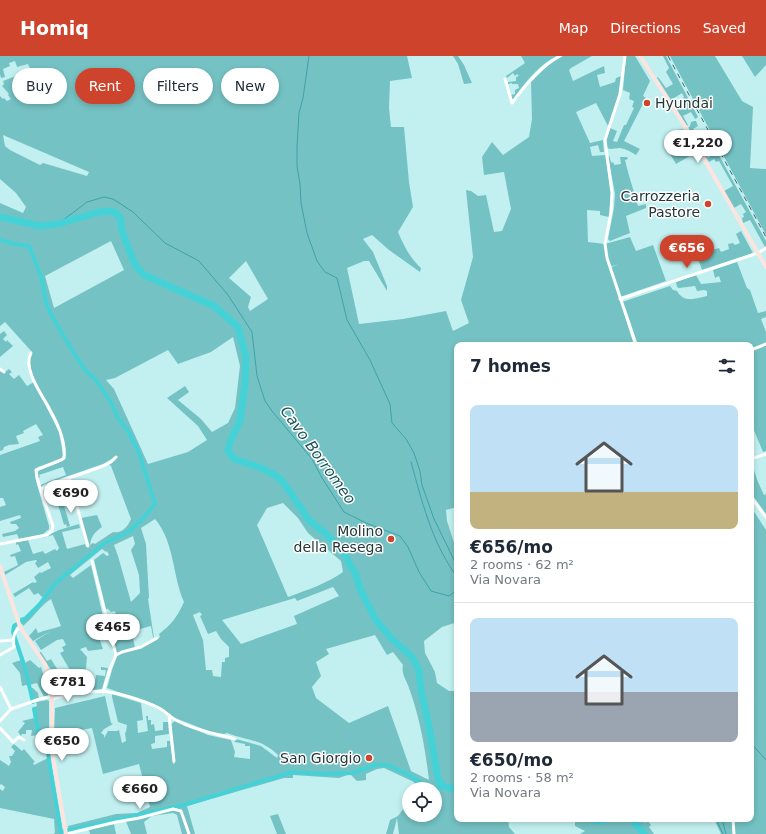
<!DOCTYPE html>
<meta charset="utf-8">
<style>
:root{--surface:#fff;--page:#f2f2f3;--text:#1f2937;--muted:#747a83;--line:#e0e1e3;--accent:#ce432b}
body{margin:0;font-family:"DejaVu Sans",sans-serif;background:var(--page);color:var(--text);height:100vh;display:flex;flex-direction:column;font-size:15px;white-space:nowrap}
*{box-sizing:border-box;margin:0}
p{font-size:13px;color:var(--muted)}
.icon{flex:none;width:22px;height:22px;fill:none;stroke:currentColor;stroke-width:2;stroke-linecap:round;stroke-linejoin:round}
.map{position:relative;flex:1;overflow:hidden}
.details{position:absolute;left:454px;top:286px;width:300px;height:480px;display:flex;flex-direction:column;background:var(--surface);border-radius:8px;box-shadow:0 2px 6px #0003}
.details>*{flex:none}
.top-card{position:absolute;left:12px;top:12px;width:380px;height:36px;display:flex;gap:8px}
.buttons{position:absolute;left:402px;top:726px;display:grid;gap:8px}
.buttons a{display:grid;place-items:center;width:40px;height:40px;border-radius:50%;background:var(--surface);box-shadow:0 2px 6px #0003;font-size:20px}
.price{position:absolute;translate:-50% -34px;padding:0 9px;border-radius:14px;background:#fff;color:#222;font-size:13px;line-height:26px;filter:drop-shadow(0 1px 2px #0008)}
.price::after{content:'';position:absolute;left:50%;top:24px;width:12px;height:9px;margin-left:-6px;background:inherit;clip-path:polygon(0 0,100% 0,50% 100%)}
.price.on{background:var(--accent);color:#fff}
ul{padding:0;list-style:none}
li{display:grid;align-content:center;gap:8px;height:212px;padding:0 16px}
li+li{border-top:1px solid var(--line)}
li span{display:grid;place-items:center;height:124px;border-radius:8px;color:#555}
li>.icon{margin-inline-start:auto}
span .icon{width:72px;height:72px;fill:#fffc;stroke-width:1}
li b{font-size:17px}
h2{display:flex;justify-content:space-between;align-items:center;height:48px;padding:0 16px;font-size:17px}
.tag{padding:0 14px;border-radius:18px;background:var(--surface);box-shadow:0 2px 6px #0003;font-size:14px;line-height:36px}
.tag.on{background:var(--accent);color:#fff}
header{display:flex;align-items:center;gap:24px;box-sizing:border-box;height:56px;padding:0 20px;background:var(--accent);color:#fff}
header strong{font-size:19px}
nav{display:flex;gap:22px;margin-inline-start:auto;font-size:14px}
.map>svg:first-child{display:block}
.green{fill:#75c2c4;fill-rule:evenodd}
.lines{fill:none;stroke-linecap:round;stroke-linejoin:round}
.stream{stroke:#3ba3a7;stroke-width:1}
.canal{stroke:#45d2d7;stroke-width:4}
.river{stroke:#45d2d7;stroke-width:7}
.street{stroke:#fff;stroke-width:3}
.secondary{stroke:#fde4df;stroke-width:4}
.rail{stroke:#4b6465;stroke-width:1;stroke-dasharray:5 5;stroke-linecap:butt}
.poi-dot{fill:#ce432b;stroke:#fff;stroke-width:1.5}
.labels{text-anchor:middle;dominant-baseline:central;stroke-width:3;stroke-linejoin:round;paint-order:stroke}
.poi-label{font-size:14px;fill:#243636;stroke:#fff;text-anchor:end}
.water-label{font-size:15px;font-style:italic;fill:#195355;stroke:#fff}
</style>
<header>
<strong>Homiq</strong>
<nav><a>Map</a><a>Directions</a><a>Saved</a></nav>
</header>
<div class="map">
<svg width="766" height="778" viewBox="0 0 766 778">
<rect width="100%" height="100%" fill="#c2f0f1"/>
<g class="green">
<path d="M0,0H407L412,22L390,25L389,52L391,71H404L409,126L413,151L398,176C404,190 410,202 421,212L420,216L389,194L372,179L363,183L373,196L387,230V235L369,205H364L347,212L359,268L403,263L446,255L453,275L469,267L461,244L473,201L466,134L471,135L478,140L486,139L494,176L502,175L511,153L504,116L484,119L482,101L492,86L503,99L529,81L532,63L531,26L551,6L563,0H592L571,12L569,14L573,25L604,10L605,17L597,19L600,31L615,26L616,22L621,20L619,39L608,70L596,47L576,56L590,87L603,84L604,96H600L598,89L590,91L592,100L605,99L611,137L609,161L600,159V155L587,154L588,186L605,188L630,181L636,195L653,189L666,225L620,241L610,212L618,208L610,211L634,289H457V451L446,454L447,465L457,496V566L442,571L424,585L425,597L435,616L437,627L449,635H457V763H508L509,771L515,778H399L397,762L393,778H386L390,764L398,760L409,745V759H435V733H415L414,726L384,712L377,713L366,718V724L357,725L350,718L339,722L293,719V722H284L187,750L195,778H182L177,759L173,757L152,760L144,766L147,778H131L125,763L69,776L68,770L116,758L137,757L150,751L139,708L103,718L92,672L54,679L55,652L105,640L111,667L113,668L104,673L101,677L104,679V682L108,675H117L119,674L122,687L126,685L125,677L126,676L127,669L118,666L112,641V638L141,647L143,664L137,665L138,677L148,675L146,660H148V664H151V669L154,668L155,675L163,674V666H168L169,678L155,680V687L151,688L152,693L167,691V685H170L173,708L175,707L171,668L175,665L208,679L231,684L235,696L234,701L250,703V690H245V688L235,686L234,685L236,683L261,690L277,702L278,699C260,682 247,685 227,677L224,678L211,676L175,662L160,651L107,632L112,614L117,600C132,592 147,592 160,581L159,578C172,568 177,561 184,546C172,519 175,487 155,463L141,472L146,488L149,542L148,543L154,582L153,581L151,570L129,576V578L132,577L135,592L116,597L113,584L119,582V580L122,579L121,574L117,575L116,572L120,570L118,565L114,566L113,562L116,560L115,555L111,556L108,553H106L94,504L103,497L107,500L109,499L107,495L106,496L102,493L70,519L73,522L91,509L106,573L97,576L103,593L88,595L86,591L80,593L87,601L84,633L81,635L63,627L53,620L52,615L39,597L41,596L47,605L51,603L62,621L71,616L60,597L64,595L62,591L66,589L63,583L57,584L41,594L35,585L51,575L33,585L29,580L36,572L38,577C45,574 53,573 61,570L51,543C40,550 33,562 23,570L20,562C22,561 24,561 26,561C35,558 46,540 52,533L50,531L45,539L42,541L38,537L34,539L29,532L15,541L13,538L33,526L34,527L37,526L34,521L40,516L41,517L51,512L48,506L38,512L35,507L37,505L36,504L26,506L5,519L4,516L18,509L15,500L11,501L10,499L21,495L18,488L16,489V486L28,484L33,498L43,495L45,498L55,493L57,495L59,492L53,479L42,482L59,474L79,468L80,472L62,476L67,493L85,488L86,491H88L81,462L97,459L102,471C95,476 91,480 90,489L93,487L95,488L113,476C121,478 128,471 131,463L111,410L109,408L115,404L113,402L103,408L45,428L41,431L40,429L66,419L63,411L39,419L40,421L38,422V415C46,409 57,409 65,403C67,395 64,389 61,382C59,374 56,366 53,358C46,342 23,314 32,296L5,266L0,270V147L23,157L26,151L16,137L0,123V40L3,43L4,42L7,45L11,43L8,39L9,38L2,30L4,28L3,25L24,17L25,20L32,17L28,8L17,11L15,5L9,7L10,10L3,13L5,21L1,22L0,18ZM3,79L89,116L87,120L43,107L40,109L10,94L5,90ZM111,185L124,214L54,252L45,220ZM246,205L268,243L250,255L248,251L251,241L229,222ZM233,281L240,310L235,352L228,367L212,376L201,363L178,344L189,336L185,330L167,342L198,370L207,384L188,396L148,408L114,333L106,324L115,322L168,294L178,308L211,296ZM283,447L298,462L308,477L341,505L343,516C326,528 307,534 288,541L257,469L267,452ZM133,480L135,488L131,494L139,519L140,537L131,546L118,500L114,489ZM333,531L339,540L294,560L297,568L241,588L222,564L295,542L297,545ZM200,556L202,559L200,560L208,578L216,575L221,583L229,591V601L225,602V606H222L221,621L213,620L212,614H206L203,584L193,559ZM375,579L387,599L393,596L403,609C401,618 406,623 409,632C420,662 425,692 429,724L411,715L388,650L349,667L316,642L312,631L321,620L316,606L329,598L326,593Z"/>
<path d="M453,0H458L464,9L472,27L464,28L458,8Z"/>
<path d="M521,0H557C541,7 523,28 514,43H512L511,39L515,38V34L519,32L518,28H512V27L508,28V26L516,25V21L519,20L517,18L515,20L513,17L507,22L506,20L525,7Z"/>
<path d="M626,0H635L650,25L643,40L646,42L624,85L640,93L636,99C631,96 626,93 620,92C615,92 611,94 607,92L606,84L610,72L617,75L613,85L617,86L624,69H626L634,52L632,51L634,45L629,43L630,37L623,34Z"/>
<path d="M663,0H666L698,61L695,63L691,56L683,60L688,69L687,70L675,51L676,49L679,53L687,49L683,42L684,41L682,37L671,44L657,22L658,21L666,32L673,28L666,16L669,12Z"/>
<path d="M670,0H715L742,45L753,51L750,112L766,113V179Z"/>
<path d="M742,0H766V9L755,21Z"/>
<path d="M694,65H696L698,70L693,73L696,79L702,76L705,82L700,85L708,102L714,97L713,94L710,96L705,85L710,83L766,185V191H765L750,164L743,167L742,162L744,161L743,158L746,156L741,148L734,152L724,135L733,130L719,105L716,106L714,103L709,106L688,72L690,70L691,66Z"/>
<path d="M682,73L695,97L676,108L665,89L666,88L665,86L673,84L677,90L682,87L679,82L682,81L678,75Z"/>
<path d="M609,99L611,106L614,107V109L621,108L620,101H627L628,103L625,104L628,116L638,150L646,148V152L626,160L630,177L610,185L608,183L614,152L615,138L608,100Z"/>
<path d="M741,175L753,197L702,214L698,202L702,200L701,197L719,192L721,196L729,193L728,188L733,187L735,189L740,187L736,178Z"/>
<path d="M737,206L747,232L750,234L758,257L766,255V261L761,263L766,276V395L763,396L751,367V289H638L625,251H623L622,246L670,230L673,234L677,235C684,247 695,243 707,240V235L704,234L697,235L695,230L679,232L677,231L676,226L696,219L701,228L721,226L719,220L715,222L713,214Z"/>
<path d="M4,275L7,279L3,283L6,286L7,284L13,290L0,301V278Z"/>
<path d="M9,313L12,316L9,318L14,323L19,319L27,330L34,326L59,376L63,399L61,404L38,411L35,414L36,425L49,470V473L43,478L19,483L17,478L3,481L2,478L15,475L19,472L16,468H11L10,466L21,462L20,459L0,465V451L6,449L3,442H0V399L40,385L38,381L43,379L36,368L23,375L24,377L16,380L19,388L9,389L4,391L3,394L0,395V314L4,317Z"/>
<path d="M751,406L758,426L764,439L766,438V458L751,437Z"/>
<path d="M58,429L70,470L67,471L66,468L64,469L53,431Z"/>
<path d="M751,451L766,474V778H721L714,763H751V549L754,539L751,533Z"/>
<path d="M23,600L25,607L30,604L39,612L41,611L47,630L48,640L44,641L37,627L29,629L31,632H33L38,637L39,642L31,644L29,631L26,629L22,630L20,617L12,607L21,604V602Z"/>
<path d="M101,611L108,612L102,633L92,635L89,633V629L95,628L96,619L105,620L106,614H101Z"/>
<path d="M47,644L49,645V672L44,673V679L48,683L49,698H47L39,690L44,686L38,679L31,680L32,674H26V678H22L21,680L18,676L25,667L22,665L34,662L33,652L37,650L36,646Z"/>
<path d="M14,688L22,695L24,693L35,706L33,707L34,709L50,701L63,778H53L55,777L54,763L0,752V733L3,735L5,731L1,728L0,729V704L9,710L11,706L9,700H12L15,695L11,691Z"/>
<path d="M278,758L286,778H277L270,760Z"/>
<path d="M570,763H642L645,767L648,765L651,769L649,771L654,778H580L585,775L575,770V766Z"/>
<path d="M114,768L116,778H90L89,774Z"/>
</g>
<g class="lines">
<g class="stream">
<path d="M309,0L303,42L299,57L297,91V110L300,128L301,147L307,177L317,205L325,216L337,222L347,264L370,304L390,348L392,367L406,383L414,397L420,415L422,429L434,463L457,510"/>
<path d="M58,168L87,146L104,141L113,143L133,156L165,187L199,205L228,239L252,276L257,320L265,345L272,355L312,403L322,422L344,456L366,467L400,480L408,491L419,516L431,535L449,540L457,534"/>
<path d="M411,406C422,445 431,484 455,518L457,519"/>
<path d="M751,687L766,704"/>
<path d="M716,763L723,778"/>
<path d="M722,763L726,778"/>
</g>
<g class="canal">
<path d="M0,184L15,188L29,190L41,220L46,245L50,257L75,299L85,314L96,324L112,348L118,362L128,375L139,397L155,448L146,459L130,475L105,487L64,520L53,530L40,548L25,563L14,570L13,576L25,612L33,646"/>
<path d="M34,653L39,678L47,689L50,711L61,776L184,749L292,716L324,718L353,717L375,709H388L409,719L429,733"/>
<path d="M435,733L443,730"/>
</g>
<g class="river">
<path d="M0,161L40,170L58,168L99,156L111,155L116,157L120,162L122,175L135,209L144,219L214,250L238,271L246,301L245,328L240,365L230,386L228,395L234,403L261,412L275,419L283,426L309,464L327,479L343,496L356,519L360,533L376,564L391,582L413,602L419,615L421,635L429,670L438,723L443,730L457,734"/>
<path d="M591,763L598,765L606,763"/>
<path d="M632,763L644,778"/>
</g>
<g class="street">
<path d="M625,0L620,38L605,84L612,137L611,156L605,188L607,202L636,289"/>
<path d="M505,23L512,47C525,29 540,11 560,0"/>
<path d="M620,243L758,197L766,192"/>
<path d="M751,294L766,288"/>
<path d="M31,297C22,313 43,340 50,354C58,368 66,385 64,402L61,404L36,414L37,422L41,435"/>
<path d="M0,313L4,316"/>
<path d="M751,403L766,398"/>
<path d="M69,422L88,490"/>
<path d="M751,441L766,461"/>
<path d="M0,488L47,479L52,475L53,470L41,435L42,433L52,428L103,410L111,406L116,401"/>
<path d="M92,505L116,599"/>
<path d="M0,585L13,584"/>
<path d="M0,599L14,591C13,583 13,576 20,571"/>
<path d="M50,623L80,636"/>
<path d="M0,631L11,653"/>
<path d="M103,636L110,613L116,599L122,596L141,591L157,582"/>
<path d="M52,643C68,639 84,635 101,635C117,636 145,645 159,652C165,655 169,660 174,663C191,673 216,678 235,683"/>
<path d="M169,659L174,705"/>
<path d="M0,665L11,653L40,643L52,640"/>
<path d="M0,672L13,686L19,681L24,684"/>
<path d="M733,763L734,778"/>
<path d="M66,778L116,766L139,762L173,753L181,755L189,778"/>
</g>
<g class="secondary">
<path d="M640,0L688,75L766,211"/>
<path d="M0,510L20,571L45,608L50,623L52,640V695L66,778"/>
</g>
<path class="rail" d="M668,0L766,181"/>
</g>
<g class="poi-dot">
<circle cx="647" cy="47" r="4"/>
<circle cx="708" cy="148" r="4"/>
<circle cx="391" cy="483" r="4"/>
<circle cx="369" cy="702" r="4"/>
</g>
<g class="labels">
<g class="poi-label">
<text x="655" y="47" text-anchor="start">Hyundai</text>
<text x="700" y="140">Carrozzeria<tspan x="700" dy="16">Pastore</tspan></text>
<text x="383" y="475">Molino<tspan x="383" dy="16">della Resega</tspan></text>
<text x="361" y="702">San Giorgio</text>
</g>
<g class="water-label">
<text transform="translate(318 399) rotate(54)">Cavo Borromeo</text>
</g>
</g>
</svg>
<div class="buttons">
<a><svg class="icon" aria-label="locate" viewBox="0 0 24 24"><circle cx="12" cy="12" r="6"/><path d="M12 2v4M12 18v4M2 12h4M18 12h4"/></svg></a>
</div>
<b class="price" style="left:698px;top:108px">€1,220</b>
<b class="price on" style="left:687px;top:213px">€656</b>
<b class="price" style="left:71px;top:458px">€690</b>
<b class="price" style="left:113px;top:592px">€465</b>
<b class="price" style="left:68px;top:647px">€781</b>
<b class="price" style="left:62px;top:706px">€650</b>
<b class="price" style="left:140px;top:754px">€660</b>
<div class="top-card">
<a class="tag">Buy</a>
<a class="tag on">Rent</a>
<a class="tag">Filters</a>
<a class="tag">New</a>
</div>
<section class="details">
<h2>7 homes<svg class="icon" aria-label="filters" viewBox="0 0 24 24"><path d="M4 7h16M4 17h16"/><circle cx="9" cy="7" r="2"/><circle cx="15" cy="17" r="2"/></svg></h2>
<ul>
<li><span style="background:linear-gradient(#bfe0f5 70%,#c2b280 0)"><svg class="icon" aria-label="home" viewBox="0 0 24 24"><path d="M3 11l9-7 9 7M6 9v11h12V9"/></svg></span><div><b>€656/mo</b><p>2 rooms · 62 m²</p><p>Via Novara</p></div></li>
<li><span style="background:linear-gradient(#bfe0f5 60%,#9aa5b1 0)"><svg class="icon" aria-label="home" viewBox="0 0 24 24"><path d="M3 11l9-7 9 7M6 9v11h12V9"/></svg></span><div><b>€650/mo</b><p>2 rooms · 58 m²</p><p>Via Novara</p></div></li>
</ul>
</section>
</div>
